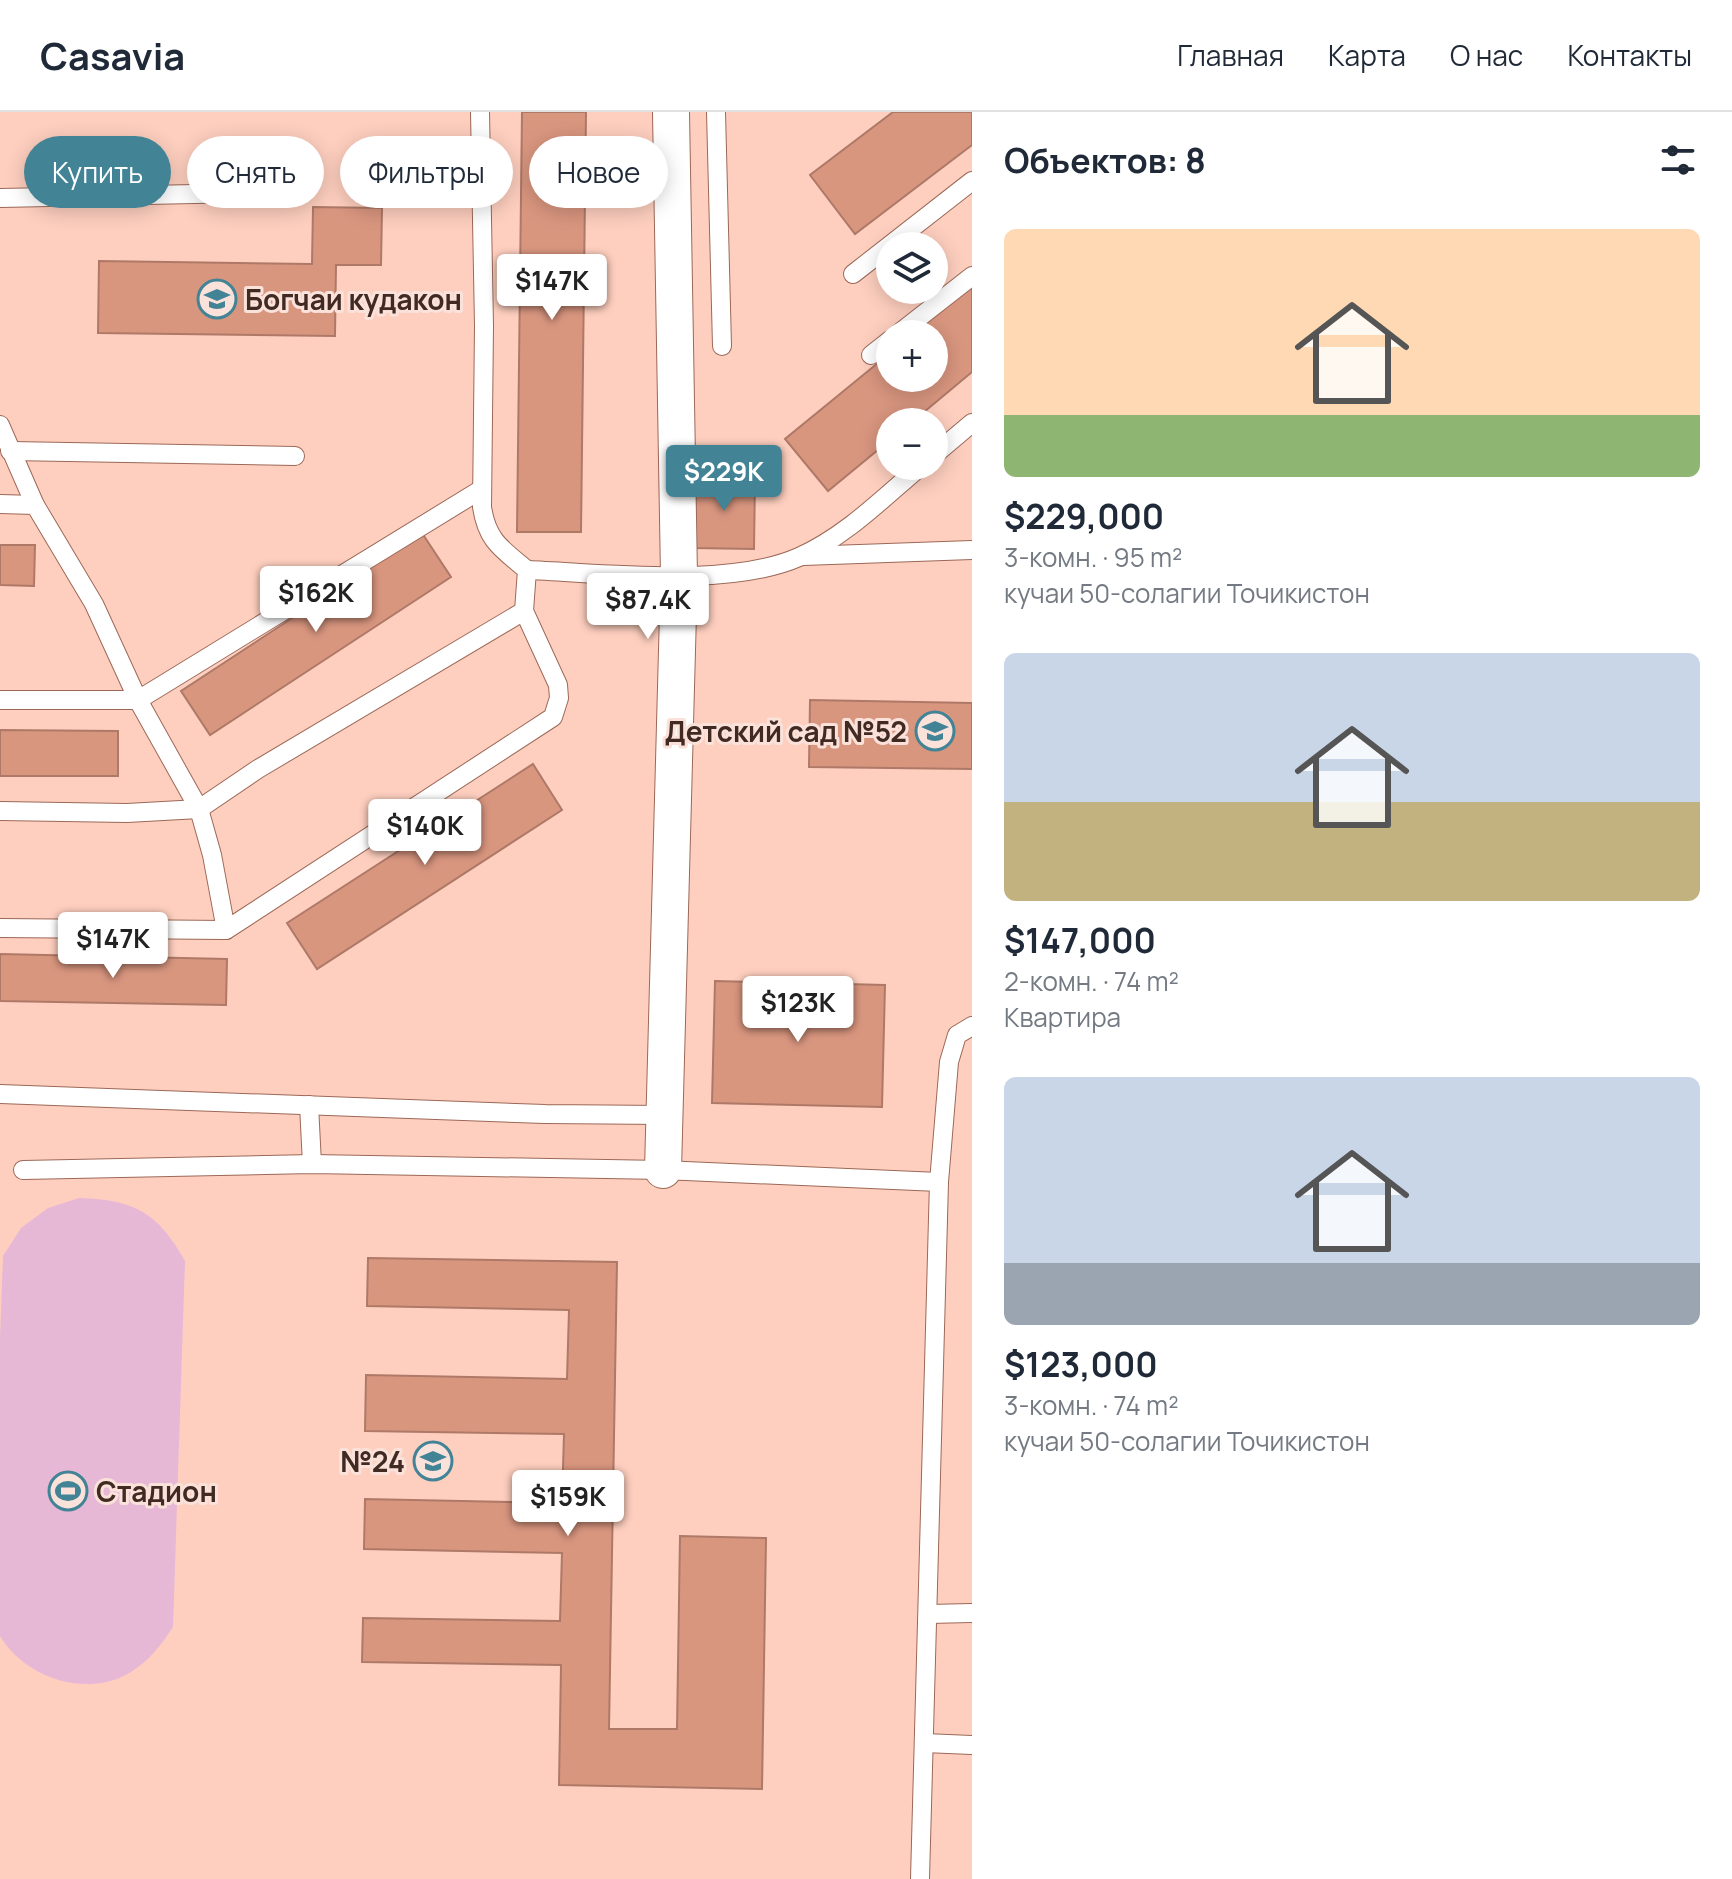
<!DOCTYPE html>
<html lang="ru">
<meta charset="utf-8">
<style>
:root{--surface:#fff;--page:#f2f2f3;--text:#1f2937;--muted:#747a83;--line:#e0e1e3;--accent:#428396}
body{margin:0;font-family:Manrope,sans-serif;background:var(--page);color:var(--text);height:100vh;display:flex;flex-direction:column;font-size:30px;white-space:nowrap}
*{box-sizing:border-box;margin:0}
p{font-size:26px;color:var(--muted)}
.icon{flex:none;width:44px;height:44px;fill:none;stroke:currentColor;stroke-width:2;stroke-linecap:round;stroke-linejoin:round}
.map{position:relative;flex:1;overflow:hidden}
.drawer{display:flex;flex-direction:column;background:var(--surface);width:760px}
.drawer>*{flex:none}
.hud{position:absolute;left:24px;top:24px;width:760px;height:72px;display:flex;gap:16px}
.fabs{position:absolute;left:876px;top:120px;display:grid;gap:16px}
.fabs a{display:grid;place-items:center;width:72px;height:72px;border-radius:50%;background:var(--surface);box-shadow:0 4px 20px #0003;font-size:40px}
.price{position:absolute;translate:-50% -68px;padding:0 18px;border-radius:8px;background:#fff;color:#222;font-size:26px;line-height:52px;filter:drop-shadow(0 2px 4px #0008)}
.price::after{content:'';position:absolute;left:50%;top:48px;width:24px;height:18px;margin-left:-12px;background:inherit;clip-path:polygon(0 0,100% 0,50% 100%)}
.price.active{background:var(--accent);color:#fff}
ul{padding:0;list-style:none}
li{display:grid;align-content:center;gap:16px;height:424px;padding:0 32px}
li span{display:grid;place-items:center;height:248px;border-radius:12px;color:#555}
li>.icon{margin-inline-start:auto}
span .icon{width:144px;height:144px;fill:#fffc;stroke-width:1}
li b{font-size:34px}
h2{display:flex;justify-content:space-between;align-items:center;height:96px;padding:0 32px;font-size:34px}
.tag{padding:0 28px;border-radius:36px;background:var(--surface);box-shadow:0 4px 20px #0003;font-size:28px;line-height:72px}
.tag.active{background:var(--accent);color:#fff}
header{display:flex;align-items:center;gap:48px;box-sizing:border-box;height:112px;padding:0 40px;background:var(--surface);border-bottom:2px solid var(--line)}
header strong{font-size:38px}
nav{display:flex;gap:44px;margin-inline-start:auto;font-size:28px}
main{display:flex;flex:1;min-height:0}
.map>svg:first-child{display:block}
.green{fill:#e6b8d6}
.building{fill:#d9967f;stroke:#ae7967;stroke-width:2}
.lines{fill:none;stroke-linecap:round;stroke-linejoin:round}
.lane-casing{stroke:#9c6857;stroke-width:20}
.street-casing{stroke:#9c6857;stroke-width:38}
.lane{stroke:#fff;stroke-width:18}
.street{stroke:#fff;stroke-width:36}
.labels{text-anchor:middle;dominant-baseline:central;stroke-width:6;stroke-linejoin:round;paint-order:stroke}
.poi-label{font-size:28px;font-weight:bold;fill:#402a22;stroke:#fae2da;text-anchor:start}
</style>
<header>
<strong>Casavia</strong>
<nav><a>Главная</a><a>Карта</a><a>О нас</a><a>Контакты</a></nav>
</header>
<main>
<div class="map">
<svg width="972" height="1767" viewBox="0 0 972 1767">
<rect width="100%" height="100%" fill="#fecfbf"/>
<path class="green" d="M79,1086C135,1088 157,1100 185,1149L173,1515C161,1533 150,1548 131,1560C87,1587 25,1566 0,1524V1226L3,1144L21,1116L48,1096Z"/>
<g class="building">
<path d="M522,0H586L581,420H517Z"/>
<path d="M893,0H972V33L855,122L810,63Z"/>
<path d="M313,95L382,96L381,153H336L335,224L98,221L99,149L312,152Z"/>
<path d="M972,173V260L912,310H890V328L828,379L785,327L890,241V266H934V222H912Z"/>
<path d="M694,365L755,367L754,437L693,436Z"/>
<path d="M422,421L451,465L210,623L181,579Z"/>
<path d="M0,433H35L34,474L0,473Z"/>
<path d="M810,588L972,591V657L809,655Z"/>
<path d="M0,618L118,619V664H0Z"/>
<path d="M533,652L562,698L317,857L287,811Z"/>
<path d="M0,842L227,847L226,893L0,889Z"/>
<path d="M715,869L885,873L882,995L712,991Z"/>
<path d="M368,1146L617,1150L609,1617H677L680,1424L766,1426L762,1677L559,1673L561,1553L362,1550L363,1506L560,1509L562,1441L364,1437L365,1387L562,1391L564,1322L365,1319L366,1263L567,1267L569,1198L367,1194Z"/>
</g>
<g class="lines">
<g class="lane-casing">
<g id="lane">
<path d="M716,0L722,234"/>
<path d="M0,86L291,80"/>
<path d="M853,162L972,69"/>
<path d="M898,222L972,164"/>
<path d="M871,243L890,228"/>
<path d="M0,313L35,393"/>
<path d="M10,339L295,344"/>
<path d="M934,343L972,311"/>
<path d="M0,392L35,393L94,492L138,588L199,697L212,743L226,818"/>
<path d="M803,444L972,438"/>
<path d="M527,458C605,461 729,476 799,445C846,424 883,386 921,354"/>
<path d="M0,588H138L482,377"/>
<path d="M0,699L127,701L199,697L258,657L524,499"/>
<path d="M0,816L226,818L553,605L559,586L558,573L524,499L527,458C502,437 487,429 482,395L484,214L480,0"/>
<path d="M0,982L545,1002L664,1003"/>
<path d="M309,993L312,1052"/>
<path d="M23,1058L312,1052L663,1058L939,1070"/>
<path d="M928,1502L972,1501"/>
<path d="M924,1631L972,1633"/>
<path d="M920,1767L939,1070L949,950L957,923L972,914"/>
</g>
</g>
<g class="street-casing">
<path id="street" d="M663,1058L679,464L671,0"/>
</g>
<use href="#lane" class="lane"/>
<use href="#street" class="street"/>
</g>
<defs>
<g id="school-ring" transform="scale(2)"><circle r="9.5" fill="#fae2da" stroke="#428396" stroke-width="1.5"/><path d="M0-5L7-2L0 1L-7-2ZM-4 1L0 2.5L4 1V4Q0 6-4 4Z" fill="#428396"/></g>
<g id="stadium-ring" transform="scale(2)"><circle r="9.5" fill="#fae2da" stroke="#428396" stroke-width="1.5"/><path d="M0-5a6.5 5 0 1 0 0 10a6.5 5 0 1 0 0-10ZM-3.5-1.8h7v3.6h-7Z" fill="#428396"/></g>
</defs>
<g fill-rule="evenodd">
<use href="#school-ring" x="217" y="187"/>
<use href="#school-ring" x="935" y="619"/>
<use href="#school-ring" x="433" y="1349"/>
<use href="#stadium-ring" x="68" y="1379"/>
</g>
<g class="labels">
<g class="poi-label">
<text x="245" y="187">Богчаи кудакон</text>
<text x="907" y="619" text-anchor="end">Детский сад №52</text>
<text x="405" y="1349" text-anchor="end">№24</text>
<text x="96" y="1379">Стадион</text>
</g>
</g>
</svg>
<div class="fabs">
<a><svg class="icon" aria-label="layers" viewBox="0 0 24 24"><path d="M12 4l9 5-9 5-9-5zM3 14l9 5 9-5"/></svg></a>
<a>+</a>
<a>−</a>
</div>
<b class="price" style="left:552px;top:210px">$147K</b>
<b class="price active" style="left:724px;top:401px">$229K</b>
<b class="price" style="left:316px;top:522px">$162K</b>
<b class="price" style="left:648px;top:529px">$87.4K</b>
<b class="price" style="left:425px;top:755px">$140K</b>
<b class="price" style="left:113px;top:868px">$147K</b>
<b class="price" style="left:798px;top:932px">$123K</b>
<b class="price" style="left:568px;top:1426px">$159K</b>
<div class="hud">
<a class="tag active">Купить</a>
<a class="tag">Снять</a>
<a class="tag">Фильтры</a>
<a class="tag">Новое</a>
</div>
</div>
<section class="drawer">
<h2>Объектов: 8<svg class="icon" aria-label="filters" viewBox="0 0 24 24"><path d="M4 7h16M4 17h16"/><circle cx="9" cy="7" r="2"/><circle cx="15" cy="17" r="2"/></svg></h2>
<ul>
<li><span style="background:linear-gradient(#ffd9b3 75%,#8fb573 0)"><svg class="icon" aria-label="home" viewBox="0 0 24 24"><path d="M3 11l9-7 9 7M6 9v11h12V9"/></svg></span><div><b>$229,000</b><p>3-комн. · 95 m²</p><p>кучаи 50-солагии Точикистон</p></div></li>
<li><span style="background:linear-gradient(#c9d6e8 60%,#c2b280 0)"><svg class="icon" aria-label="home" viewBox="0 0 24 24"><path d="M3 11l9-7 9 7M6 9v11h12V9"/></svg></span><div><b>$147,000</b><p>2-комн. · 74 m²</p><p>Квартира</p></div></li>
<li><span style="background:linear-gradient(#c9d6e8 75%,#9aa5b1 0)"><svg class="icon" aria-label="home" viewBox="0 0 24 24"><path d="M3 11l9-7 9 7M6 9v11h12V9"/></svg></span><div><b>$123,000</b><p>3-комн. · 74 m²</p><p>кучаи 50-солагии Точикистон</p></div></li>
</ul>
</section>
</main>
